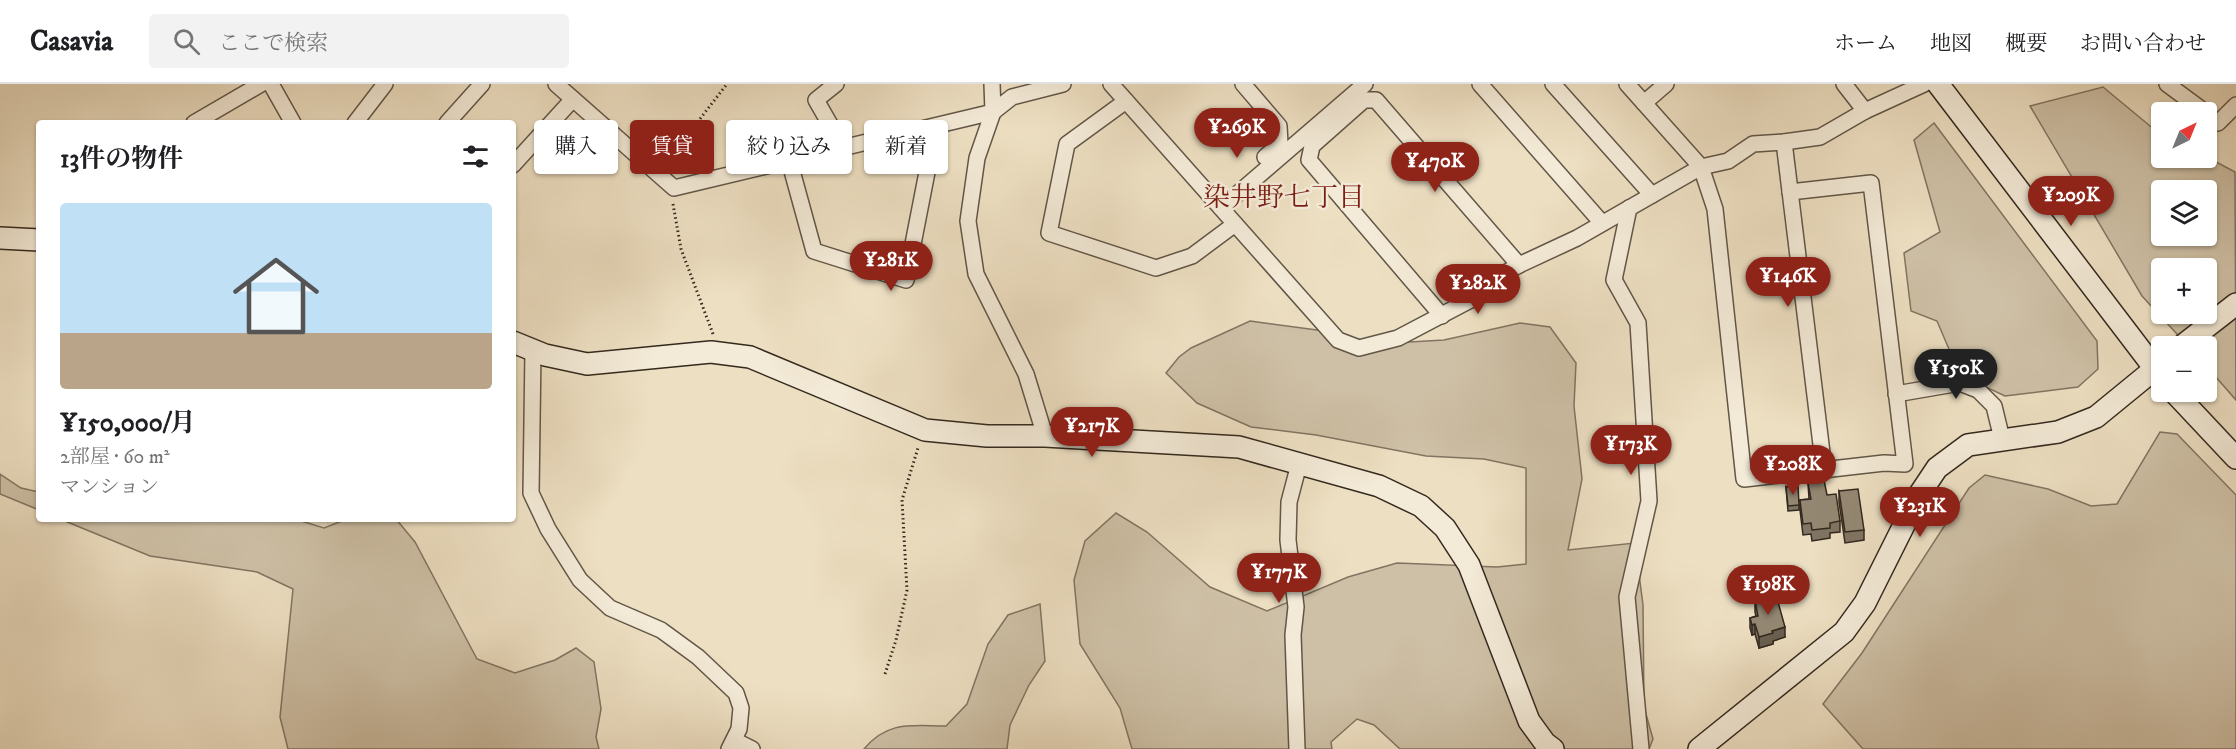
<!DOCTYPE html>
<html lang="ja">
<meta charset="utf-8">
<style>
:root{--surface:#fff;--page:#f2f2f2;--text:#202124;--muted:#757577;--line:#e0e0e0;--accent:#8f2418}
body{margin:0;font-family:"IM FELL DW Pica","Noto Serif JP",serif;background:var(--page);color:var(--text);height:100vh;display:flex;flex-direction:column;font-size:22px;white-space:nowrap}
*{box-sizing:border-box;margin:0}
p{font-size:20px;color:var(--muted)}
.icon{flex:none;width:33px;height:33px;fill:none;stroke:currentColor;stroke-width:2;stroke-linecap:round;stroke-linejoin:round}
.map{position:relative;flex:1;overflow:hidden}
.sheet{position:absolute;left:36px;top:36px;width:480px;height:402px;display:flex;flex-direction:column;background:var(--surface);border-radius:6px;box-shadow:0 2px 4px #0004}
.sheet>*{flex:none}
.top-card{position:absolute;left:534px;top:36px;width:570px;height:54px;display:flex;gap:12px}
.needle{width:39px;rotate:43deg}
.tools{position:absolute;left:2151px;top:18px;display:grid;gap:12px}
.tools a{display:grid;place-items:center;width:66px;height:66px;border-radius:6px;background:var(--surface);box-shadow:0 2px 4px #0004;font-size:30px}
.price{position:absolute;translate:-50% -51px;padding:0 14px;border-radius:21px;background:var(--accent);color:#fff;font-size:20px;line-height:39px;filter:drop-shadow(0 2px 3px #0008)}
.price::after{content:'';position:absolute;left:50%;top:36px;width:18px;height:14px;margin-left:-9px;background:inherit;clip-path:polygon(0 0,100% 0,50% 100%)}
.price.on{background:#222;color:#fff}
ul{padding:0;list-style:none}
li{display:grid;align-content:center;gap:12px;height:318px;padding:0 24px}
li span{display:grid;place-items:center;height:186px;border-radius:6px;color:#555}
li>.icon{margin-inline-start:auto}
span .icon{width:108px;height:108px;fill:#fffc;stroke-width:1}
li b{font-size:26px}
h2{display:flex;justify-content:space-between;align-items:center;height:72px;padding:0 24px;font-size:26px}
.chip{padding:0 21px;border-radius:6px;background:var(--surface);box-shadow:0 2px 4px #0004;font-size:21px;line-height:54px}
.chip.on{background:var(--accent);color:#fff}
header{display:flex;align-items:center;gap:36px;box-sizing:border-box;height:84px;padding:0 30px;background:var(--surface);border-bottom:2px solid var(--line)}
header strong{font-size:28px}
nav{display:flex;gap:33px;margin-inline-start:auto;font-size:21px}
.search{width:420px;height:54px;background:var(--page);display:flex;align-items:center;gap:15px;box-sizing:border-box;padding:0 21px;border-radius:6px;color:var(--muted);font-size:22px}
.map>svg:first-child{display:block}
.green{fill:#cec0a6;stroke:#817462;stroke-width:1.5;fill-rule:evenodd}
.lines{fill:none;stroke-linecap:round;stroke-linejoin:round}
.street-casing{stroke:#625647;stroke-width:18}
.secondary-casing{stroke:#34291e;stroke-width:24}
.path{stroke:#34291e;stroke-width:3;stroke-dasharray:1.5 3;stroke-linecap:butt}
.street{stroke:#f3ead7;stroke-width:15}
.secondary{stroke:#f3ead7;stroke-width:21}
.wall{fill:#7f7563;stroke:#34291e;stroke-width:1.5}
.shaded-wall{fill:#685f50;stroke:#34291e;stroke-width:1.5}
.building{fill:#948873;stroke:#34291e;stroke-width:1.5}
.labels{text-anchor:middle;dominant-baseline:central;stroke-width:5;stroke-linejoin:round;paint-order:stroke}
.neighbourhood-label{font-size:27px;fill:#7a1f14;stroke:#f3ead7}
</style>
<header>
<strong>Casavia</strong>
<div class="search"><svg class="icon" aria-label="search" viewBox="0 0 24 24"><circle cx="10" cy="10" r="6"/><path d="M15 15l6 6"/></svg>ここで検索</div>
<nav><a>ホーム</a><a>地図</a><a>概要</a><a>お問い合わせ</a></nav>
</header>
<div class="map">
<svg width="2236" height="665" viewBox="0 0 2236 665">
<rect width="100%" height="100%" fill="#eddfc2"/>
<filter id="stains"><feTurbulence type="fractalNoise" baseFrequency=".00333" numOctaves="4"/><feColorMatrix values="0 0 0 0 .2 0 0 0 0 .09 0 0 0 0 .02 0 0 0 .5 -.17"/></filter>
<radialGradient id="worn" r=".72"><stop offset=".6" stop-color="#630" stop-opacity="0"/><stop offset="1" stop-color="#630" stop-opacity=".3"/></radialGradient>
<g class="green">
<path d="M2103,3L2161,51L2162,74L2207,73L2235,88L2236,316L2207,283L2206,262H2188L2142,212L2030,22ZM2162,106H2206V152H2162ZM2162,184H2206V230H2162Z"/>
<path d="M1934,39L2097,257L2098,285L2078,303L2005,312L1960,291L1937,237L1911,227L1904,169L1940,148L1914,56Z"/>
<path d="M1250,237L1332,248L1375,260L1444,256L1520,239L1550,243L1576,279L1574,322L1582,395L1568,466L1635,459L1643,521L1644,623L1653,655L1649,665H1400L1374,641L1357,635L1331,658L1332,665H1132L1120,624L1080,560L1074,496L1085,457L1116,429L1147,448L1210,503L1267,527L1348,493L1397,479L1497,483L1526,480V384L1484,375L1426,372L1316,351L1251,343L1197,319L1166,289L1179,273L1191,264Z"/>
<path d="M2160,348L2177,350L2236,411V665H1863L1823,620L1862,569L1969,404L1985,391L2048,405L2091,422L2117,420Z"/>
<path d="M0,390L21,404L39,408V426L0,410Z"/>
<path d="M60,435H295L324,444L347,435H396L415,458L477,575L515,589L555,576L576,564L594,578L601,625L596,653L599,665H288L280,633L293,505L257,488L150,472Z"/>
<path d="M1040,520L1045,577L1029,601L1010,641L1007,665H864C888,636 912,642 946,642L967,620L988,560L1008,531Z"/>
</g>
<g class="lines">
<g class="street-casing">
<g id="street">
<path d="M271,0L293,39"/>
<path d="M556,0L674,104L993,28L992,0"/>
<path d="M836,0L816,16L843,63"/>
<path d="M1111,0L1338,256L1359,264L1398,254L1476,213L1500,192L1519,181L1577,154L1701,83L1728,77L1753,60L1784,58L1820,53L1865,27L1924,0"/>
<path d="M1243,0L1279,42L1280,60L1265,73"/>
<path d="M1480,0L1602,139"/>
<path d="M1553,0L1652,111"/>
<path d="M1627,0L1701,83L1715,125L1744,395L1884,379L1905,380L1871,99L1790,108"/>
<path d="M1844,0L1865,27"/>
<path d="M2167,0L2205,28"/>
<path d="M1126,17L1067,60L1049,149L1156,184L1192,172L1235,140"/>
<path d="M1644,19L1666,0"/>
<path d="M2206,30L2218,39L2236,21"/>
<path d="M194,39L261,0"/>
<path d="M355,39L385,0"/>
<path d="M447,39L482,0"/>
<path d="M1784,58L1824,385"/>
<path d="M789,76L814,167L906,196L936,42"/>
<path d="M513,81L573,15"/>
<path d="M1221,124L1365,0"/>
<path d="M1629,124L1614,196L1638,239L1649,417L1627,513L1641,665"/>
<path d="M1442,232L1309,76L1312,62L1364,16H1376L1519,181"/>
<path d="M533,266L531,409L548,445L580,496L610,524L661,546L698,573L736,609L741,624L739,645L729,665"/>
<path d="M1896,310L1960,299L1978,306L1994,322L2002,355"/>
<path d="M1045,352L1026,290L976,190L968,137L977,74L993,28L1012,13L1063,0"/>
<path d="M734,656L752,665"/>
<path d="M1297,665L1293,551L1296,523L1288,456L1289,418L1299,380"/>
</g>
</g>
<g class="secondary-casing">
<g id="secondary">
<path d="M1938,0L2162,294"/>
<path d="M0,154L39,156"/>
<path d="M513,258L545,271L587,280L711,268L750,273L925,346L987,352H1045L1239,363L1379,402L1421,422L1445,444L1469,481L1529,637L1545,659L1553,665"/>
<path d="M2182,262L2236,220"/>
<path d="M2174,308L2236,374"/>
<path d="M1699,665L1844,548L1865,519L1919,411L1937,384L1968,361L2058,348L2096,333L2162,279"/>
</g>
</g>
<g class="path">
<path d="M676,83L696,40L727,0"/>
<path d="M673,120L681,165L713,250"/>
<path d="M885,590L896,556L907,506L902,416L918,364"/>
</g>
<use href="#street" class="street"/>
<use href="#secondary" class="secondary"/>
</g>
<g class="wall">
<path d="M1808,399L1827,411L1840,437V448L1830,449V454L1812,457L1811,450L1803,451L1800,426V416L1809,415Z"/>
<path d="M1786,403L1799,421V426L1788,427Z"/>
<path d="M1839,407L1864,446V456L1845,459L1839,418Z"/>
<path d="M1755,517L1785,553L1773,557V560L1759,564L1755,550L1752,551L1750,544V534L1756,532L1755,528Z"/>
</g>
<g class="shaded-wall">
<path d="M1755,540V550L1752,551V541Z"/>
<path d="M1785,543V553L1773,557V560L1759,564V553L1772,547Z"/>
</g>
<g class="building">
<path d="M1824,396L1827,411L1836,410L1840,437L1830,439V444L1812,446L1811,439L1803,440L1800,416L1811,415L1808,399Z"/>
<path d="M1798,402L1799,421L1788,422L1786,403Z"/>
<path d="M1858,405L1864,446L1845,448L1839,407Z"/>
<path d="M1776,511L1785,543L1772,547L1773,549L1759,553L1755,540L1752,541L1750,534L1758,532L1755,517Z"/>
</g>
<g class="labels">
<g class="neighbourhood-label">
<text x="1284" y="114">染井野七丁目</text>
</g>
</g>
<rect width="100%" height="100%" filter="url(#stains)"/>
<rect width="100%" height="100%" fill="url(#worn)"/>
</svg>
<div class="tools">
<a><svg class="needle" viewBox="-14 -14 28 28"><path d="M0-13l5 13h-10z" fill="#e53935"/><path d="M0 13l5-13h-10z" fill="#757577"/></svg></a>
<a><svg class="icon" aria-label="layers" viewBox="0 0 24 24"><path d="M12 4l9 5-9 5-9-5zM3 14l9 5 9-5"/></svg></a>
<a>+</a>
<a>−</a>
</div>
<b class="price" style="left:1237px;top:75px">¥269K</b>
<b class="price" style="left:1435px;top:109px">¥470K</b>
<b class="price" style="left:2071px;top:143px">¥209K</b>
<b class="price" style="left:891px;top:208px">¥281K</b>
<b class="price" style="left:1788px;top:224px">¥146K</b>
<b class="price" style="left:1478px;top:231px">¥282K</b>
<b class="price on" style="left:1956px;top:316px">¥150K</b>
<b class="price" style="left:1092px;top:374px">¥217K</b>
<b class="price" style="left:1631px;top:392px">¥173K</b>
<b class="price" style="left:1793px;top:412px">¥208K</b>
<b class="price" style="left:1920px;top:454px">¥231K</b>
<b class="price" style="left:1279px;top:520px">¥177K</b>
<b class="price" style="left:1768px;top:532px">¥198K</b>
<div class="top-card">
<a class="chip">購入</a>
<a class="chip on">賃貸</a>
<a class="chip">絞り込み</a>
<a class="chip">新着</a>
</div>
<section class="sheet">
<h2>13件の物件<svg class="icon" aria-label="filters" viewBox="0 0 24 24"><path d="M4 7h16M4 17h16"/><circle cx="9" cy="7" r="2"/><circle cx="15" cy="17" r="2"/></svg></h2>
<ul>
<li><span style="background:linear-gradient(#bfe0f5 70%,#b9a48a 0)"><svg class="icon" aria-label="home" viewBox="0 0 24 24"><path d="M3 11l9-7 9 7M6 9v11h12V9"/></svg></span><div><b>¥150,000/月</b><p>2部屋 · 60 m²</p><p>マンション</p></div></li>
</ul>
</section>
</div>
